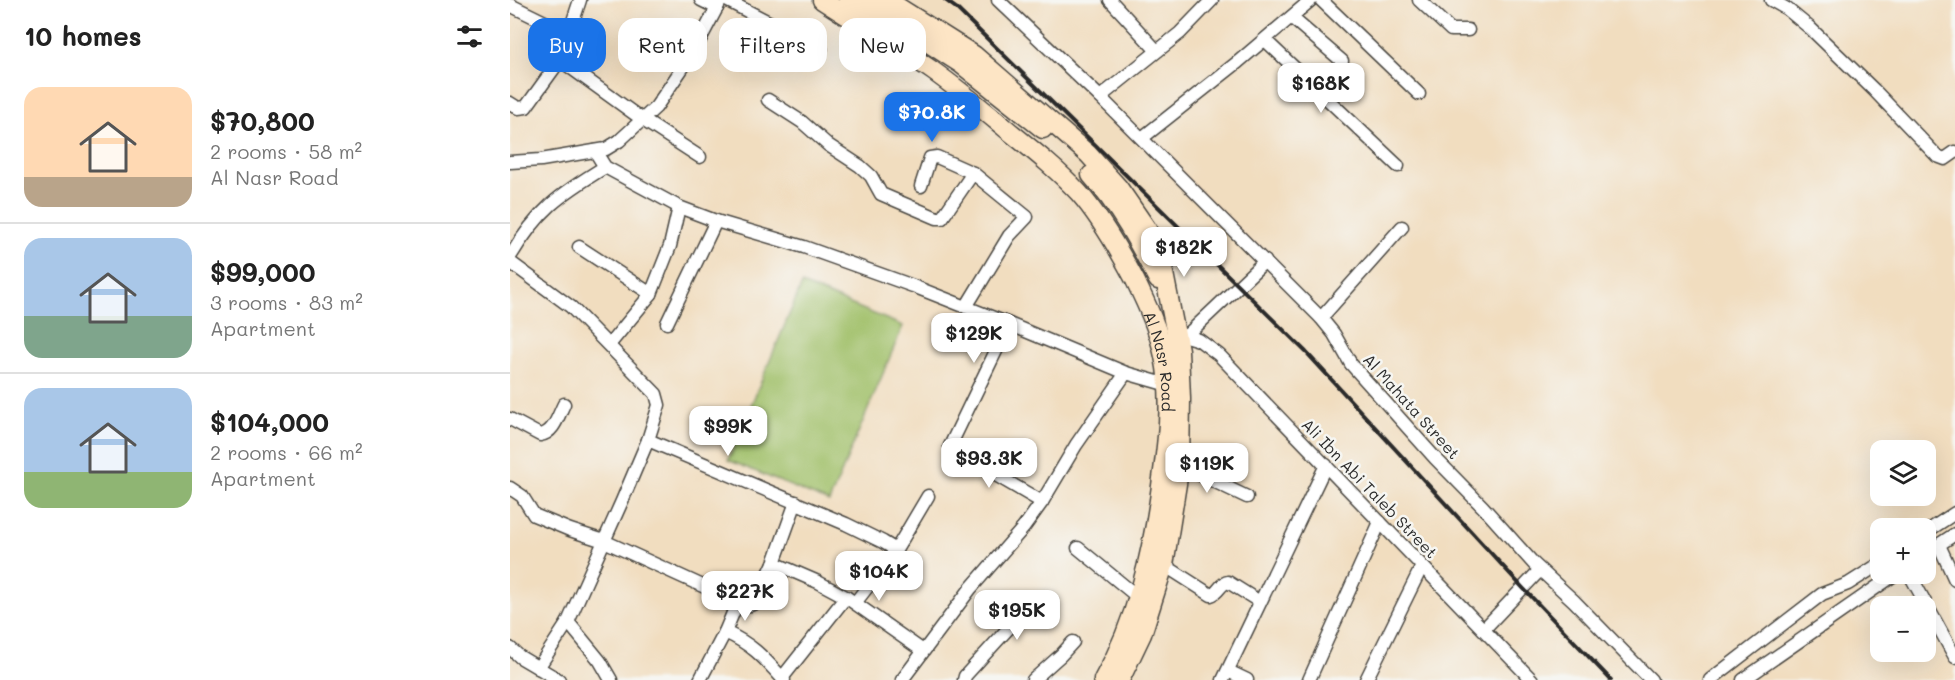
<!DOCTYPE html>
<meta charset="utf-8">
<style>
:root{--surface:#fff;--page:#f2f2f2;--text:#222;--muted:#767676;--line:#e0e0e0;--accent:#1a73e8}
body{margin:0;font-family:Mali,sans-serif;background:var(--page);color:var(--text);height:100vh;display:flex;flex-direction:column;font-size:22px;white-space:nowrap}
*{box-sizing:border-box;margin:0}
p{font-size:20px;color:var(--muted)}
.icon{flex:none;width:33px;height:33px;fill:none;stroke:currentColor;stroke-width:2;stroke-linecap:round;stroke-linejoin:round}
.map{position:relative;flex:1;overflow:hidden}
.drawer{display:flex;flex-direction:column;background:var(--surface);width:510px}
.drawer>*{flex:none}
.hud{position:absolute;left:18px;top:18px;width:570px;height:54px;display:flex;gap:12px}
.buttons{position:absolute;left:1360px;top:440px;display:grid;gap:12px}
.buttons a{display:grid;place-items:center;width:66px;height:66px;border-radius:12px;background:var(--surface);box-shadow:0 6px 24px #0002;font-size:30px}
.price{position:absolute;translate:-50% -51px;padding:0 14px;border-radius:12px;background:#fff;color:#222;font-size:20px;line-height:39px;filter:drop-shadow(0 2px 3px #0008)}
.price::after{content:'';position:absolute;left:50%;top:36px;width:18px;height:14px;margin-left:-9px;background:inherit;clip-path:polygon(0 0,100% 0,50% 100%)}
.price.on{background:var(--accent);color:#fff}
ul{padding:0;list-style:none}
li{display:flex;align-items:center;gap:18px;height:150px;padding:0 24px}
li+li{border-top:2px solid var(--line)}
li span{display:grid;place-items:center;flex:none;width:168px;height:120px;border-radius:18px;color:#555}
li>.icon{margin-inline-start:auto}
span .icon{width:72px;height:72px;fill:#fffc;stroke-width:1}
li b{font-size:26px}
h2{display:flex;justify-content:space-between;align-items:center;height:72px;padding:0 24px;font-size:26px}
.pill{padding:0 21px;border-radius:18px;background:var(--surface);box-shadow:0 6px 24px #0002;font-size:21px;line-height:54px}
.pill.on{background:var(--accent);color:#fff}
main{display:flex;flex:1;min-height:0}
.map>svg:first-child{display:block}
.grass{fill:#a0c069;stroke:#66764a;stroke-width:1.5}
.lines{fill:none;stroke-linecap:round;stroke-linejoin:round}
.street-casing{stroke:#494641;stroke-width:15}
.secondary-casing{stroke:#494641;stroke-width:21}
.street{stroke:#fff;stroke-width:12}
.secondary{stroke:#fde5c5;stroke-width:18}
.rail{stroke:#2b2b2b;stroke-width:4}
.labels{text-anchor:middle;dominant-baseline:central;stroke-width:5;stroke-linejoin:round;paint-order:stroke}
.street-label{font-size:16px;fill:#2b2b2b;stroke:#f6f6f2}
</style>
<main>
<section class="drawer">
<h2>10 homes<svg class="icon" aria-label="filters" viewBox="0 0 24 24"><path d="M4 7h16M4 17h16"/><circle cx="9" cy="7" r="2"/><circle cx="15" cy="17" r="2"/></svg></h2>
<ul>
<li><span style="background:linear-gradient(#ffd9b3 75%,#b9a48a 0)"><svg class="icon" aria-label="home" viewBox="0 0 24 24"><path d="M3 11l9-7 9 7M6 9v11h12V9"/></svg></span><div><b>$70,800</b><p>2 rooms · 58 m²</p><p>Al Nasr Road</p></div></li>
<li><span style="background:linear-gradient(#a9c7e8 65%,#7fa58c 0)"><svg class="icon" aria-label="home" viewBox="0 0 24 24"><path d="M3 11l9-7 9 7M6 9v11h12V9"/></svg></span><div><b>$99,000</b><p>3 rooms · 83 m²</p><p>Apartment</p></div></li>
<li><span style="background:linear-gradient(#a9c7e8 70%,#8fb573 0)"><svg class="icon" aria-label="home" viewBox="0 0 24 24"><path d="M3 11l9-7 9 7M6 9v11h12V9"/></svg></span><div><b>$104,000</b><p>2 rooms · 66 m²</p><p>Apartment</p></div></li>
</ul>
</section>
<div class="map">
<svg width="1445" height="680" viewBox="0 0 1445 680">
<rect width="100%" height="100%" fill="#f6f6f2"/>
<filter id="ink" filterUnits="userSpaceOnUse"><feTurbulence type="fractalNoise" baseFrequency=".0167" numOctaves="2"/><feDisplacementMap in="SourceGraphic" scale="12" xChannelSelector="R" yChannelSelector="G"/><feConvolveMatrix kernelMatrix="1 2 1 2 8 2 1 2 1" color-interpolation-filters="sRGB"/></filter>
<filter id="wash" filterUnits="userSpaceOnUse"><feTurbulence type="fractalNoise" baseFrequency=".008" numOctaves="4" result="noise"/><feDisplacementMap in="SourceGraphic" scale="24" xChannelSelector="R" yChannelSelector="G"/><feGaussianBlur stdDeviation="1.35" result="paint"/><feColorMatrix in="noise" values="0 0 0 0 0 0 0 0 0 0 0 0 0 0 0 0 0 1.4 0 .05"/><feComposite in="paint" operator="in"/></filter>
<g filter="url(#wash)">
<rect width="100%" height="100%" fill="#f1ddbf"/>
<path class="grass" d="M292,284L393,326L319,502L218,460Z"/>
</g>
<g filter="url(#ink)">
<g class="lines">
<g class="street-casing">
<g id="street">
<path d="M191,0L207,8"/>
<path d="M216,0L311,49"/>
<path d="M488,0L590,97L811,318L824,334L841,364L925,458L973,507L1024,564L1064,601L1141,680"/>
<path d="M600,0L647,51"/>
<path d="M811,0L909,94"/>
<path d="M909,0L941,30H958"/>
<path d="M1261,0L1277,9L1300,28L1364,90L1427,156L1435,159L1445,152"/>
<path d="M0,5L59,34"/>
<path d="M782,18L832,61"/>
<path d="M755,40L888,166"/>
<path d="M50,60L133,120L190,157"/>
<path d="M590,97L670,33L702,0"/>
<path d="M258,100L292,122L318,145L350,166L361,176L371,194L427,218H432L463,173L517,217L499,236L456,307"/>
<path d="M0,103L8,108L16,107L50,60L70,0"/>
<path d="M632,138L728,62L801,0"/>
<path d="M85,151L95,167L169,207L206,221L294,247L403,286L499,324L616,373L658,385"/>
<path d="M0,162L31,160L96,149L109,141L146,107L184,51L211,0"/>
<path d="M411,186L420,158L427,157L463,173"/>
<path d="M69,247L141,294"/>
<path d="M0,257C28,210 49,195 95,167"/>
<path d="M0,262L61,307L146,394L149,405L138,440L112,501L58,622L28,668"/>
<path d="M811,318L892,227"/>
<path d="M157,323L206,221"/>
<path d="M499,324L440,446L443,450L532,502"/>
<path d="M666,333L689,340L709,355L1022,680"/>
<path d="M677,335L755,261"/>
<path d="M99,345L141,294L160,246L169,207"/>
<path d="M0,419L30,435C44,433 48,416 54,404"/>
<path d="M138,440L336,524L373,542L386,550L418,496"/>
<path d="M670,465L737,497"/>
<path d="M0,488L12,496L24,515L60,530L94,541L197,588L240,605L245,603L264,563L286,502"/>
<path d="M1416,532L1445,513"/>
<path d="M1429,545L1445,580"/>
<path d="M568,548L629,598"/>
<path d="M1416,553L1445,534"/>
<path d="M264,563L308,582L336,597L413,651"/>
<path d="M654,565L701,595C709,593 710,583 718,582L750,602"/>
<path d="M1399,573L1445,657"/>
<path d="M345,603L386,550"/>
<path d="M58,622L90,661L101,680"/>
<path d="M974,629L1030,570"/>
<path d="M215,632L228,601"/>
<path d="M0,648L10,657L49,680"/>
<path d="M718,671L737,680"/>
<path d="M272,678L336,597"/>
<path d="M190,680L215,632C243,645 253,657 274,680"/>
<path d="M392,680L461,588L514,527L532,502L566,445L616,373"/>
<path d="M454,680L455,676L516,609"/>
<path d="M523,680L551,655L563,642"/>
<path d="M713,680L816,465"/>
<path d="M799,680L870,522"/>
<path d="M856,680L912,566"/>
<path d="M1200,680L1312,594L1338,584L1371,563"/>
<path d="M1233,680L1387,573"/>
</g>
</g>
<g class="secondary-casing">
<g id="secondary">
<path id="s1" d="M312,0C349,24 387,46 423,71C447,88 471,108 494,127C520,148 546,168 569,193C591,218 609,250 625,280C637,305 648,328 654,356C663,399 657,443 651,486C642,554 627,620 593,680"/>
<path d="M338,0L362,20"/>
<path d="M357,0L378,17L451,64L533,129"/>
<path d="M377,0L464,55L578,154L608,187L637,229L652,263L669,350L671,399L670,465L654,565L632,634L610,680"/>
<path d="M581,175C609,206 629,243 648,280"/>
</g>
</g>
<use href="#street" class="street"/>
<use href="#secondary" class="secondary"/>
<path class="rail" d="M435,0L446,8L796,352L1013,588L1101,680"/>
</g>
</g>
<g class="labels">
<g class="street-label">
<text stroke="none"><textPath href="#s1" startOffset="512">Al Nasr Road</textPath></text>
<text transform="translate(902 406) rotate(48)">Al Mahata Street</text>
<text transform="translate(860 488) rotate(46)">Ali Ibn Abi Taleb Street</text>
</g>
</g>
</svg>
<div class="buttons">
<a><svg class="icon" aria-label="layers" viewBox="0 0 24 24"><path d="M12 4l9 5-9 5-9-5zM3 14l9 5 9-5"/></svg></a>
<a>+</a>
<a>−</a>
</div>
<b class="price" style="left:811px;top:114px">$168K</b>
<b class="price on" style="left:422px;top:143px">$70.8K</b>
<b class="price" style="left:674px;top:278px">$182K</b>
<b class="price" style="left:464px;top:364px">$129K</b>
<b class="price" style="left:218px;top:457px">$99K</b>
<b class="price" style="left:479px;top:489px">$93.3K</b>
<b class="price" style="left:697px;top:494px">$119K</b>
<b class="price" style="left:369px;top:602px">$104K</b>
<b class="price" style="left:235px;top:622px">$227K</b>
<b class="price" style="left:507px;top:641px">$195K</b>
<div class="hud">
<a class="pill on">Buy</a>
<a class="pill">Rent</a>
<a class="pill">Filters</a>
<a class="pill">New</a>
</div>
</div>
</main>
